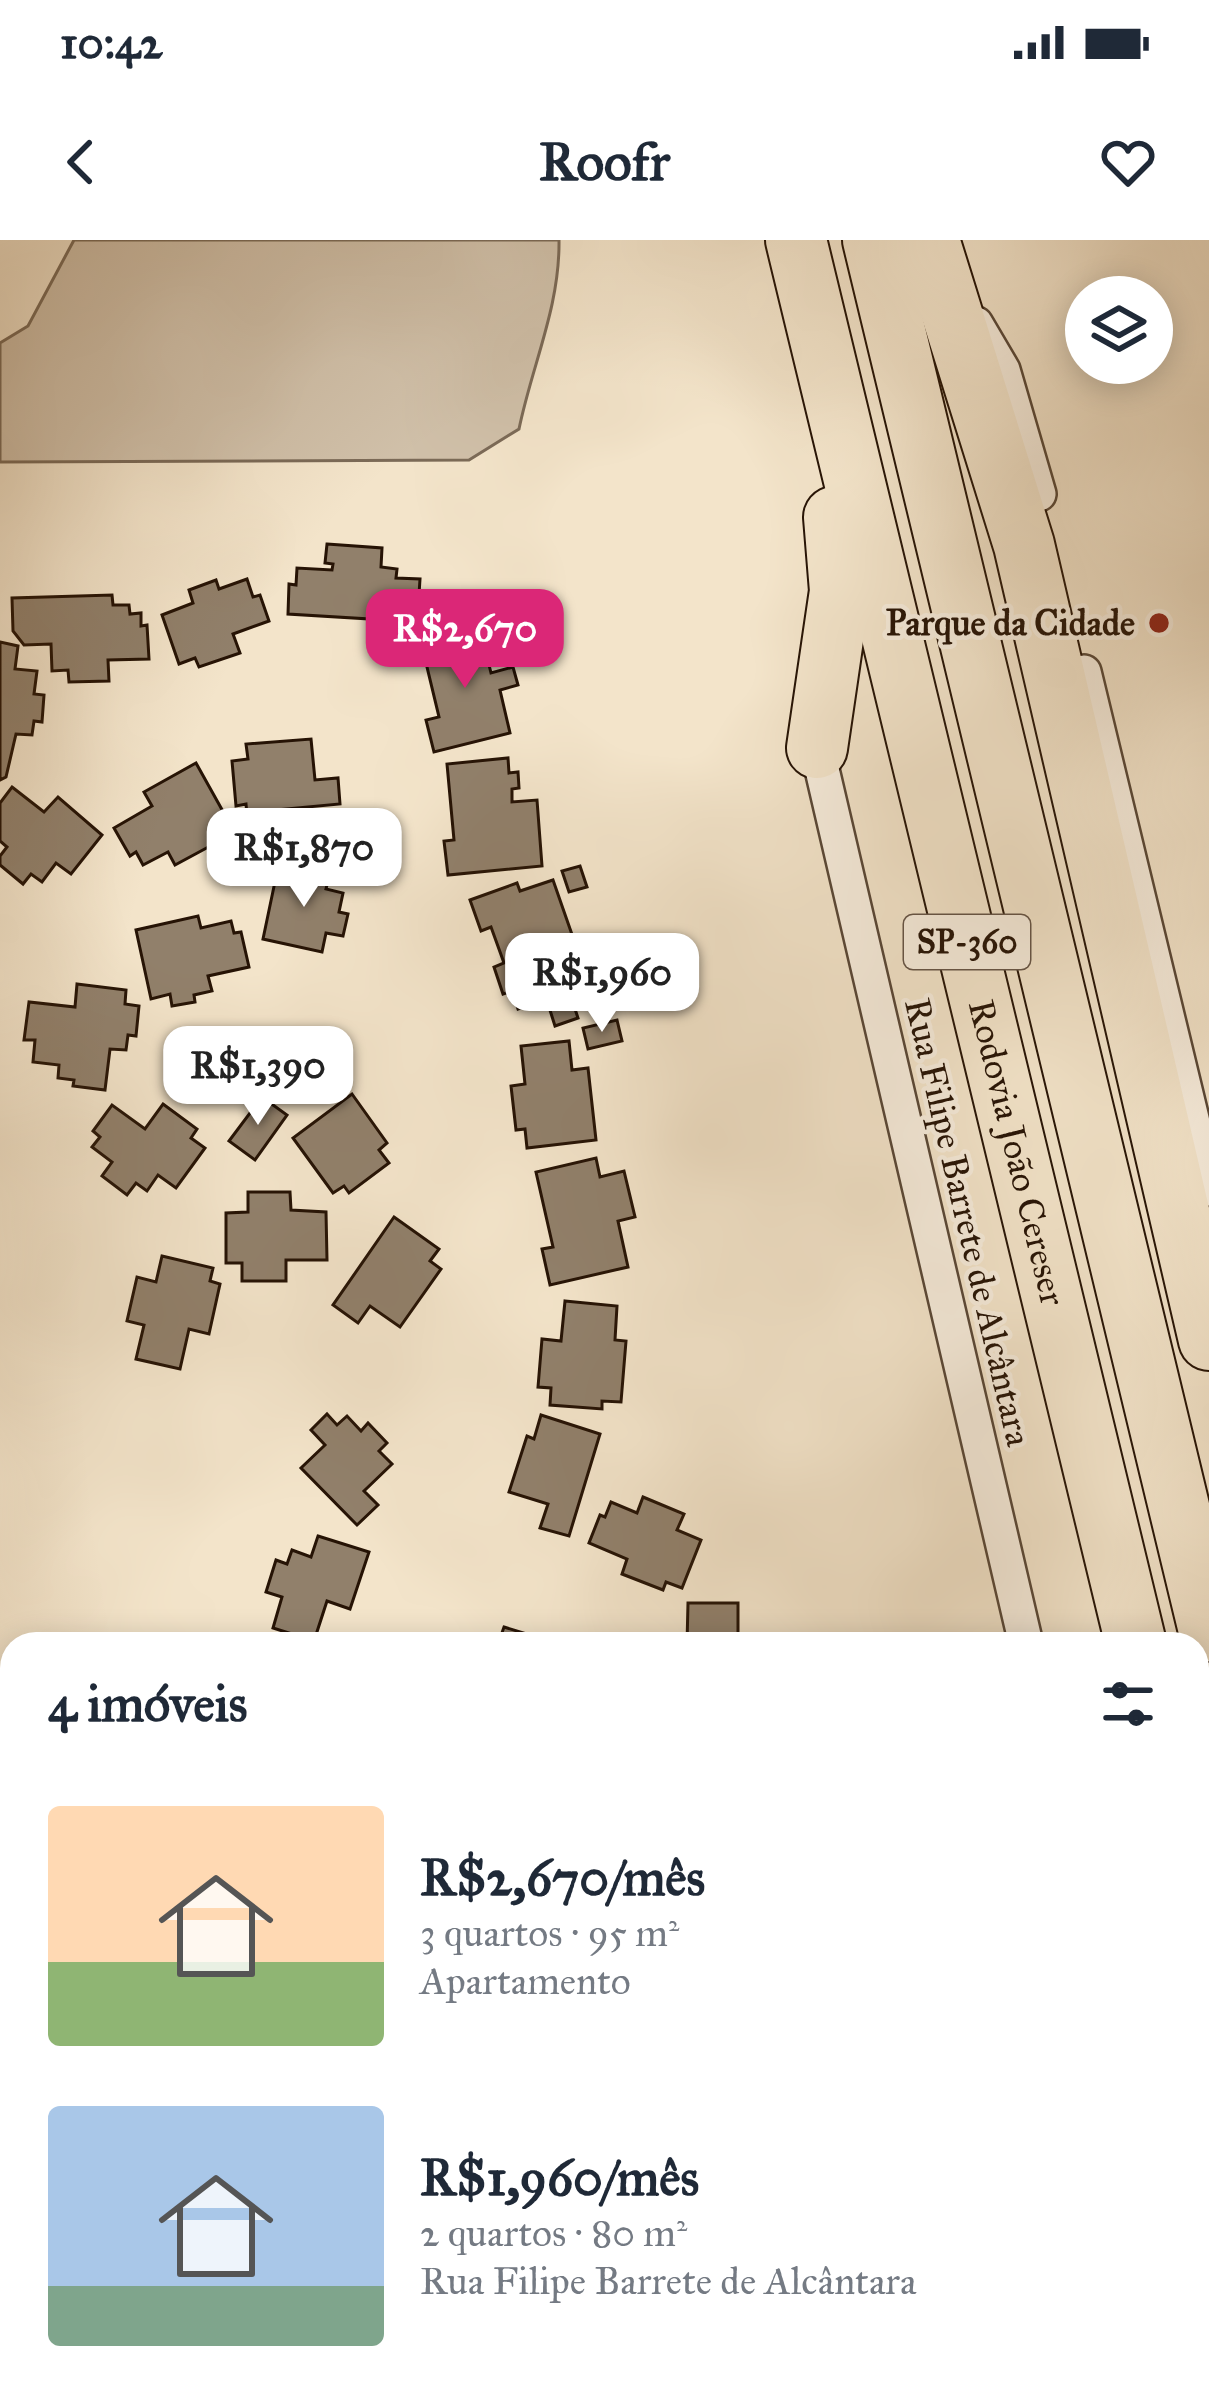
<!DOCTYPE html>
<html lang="pt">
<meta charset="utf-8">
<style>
:root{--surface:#fff;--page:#f6f6f7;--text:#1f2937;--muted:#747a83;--accent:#db2777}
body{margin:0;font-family:"IM FELL Great Primer",serif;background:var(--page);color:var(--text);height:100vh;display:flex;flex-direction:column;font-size:45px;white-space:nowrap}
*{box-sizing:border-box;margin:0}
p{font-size:39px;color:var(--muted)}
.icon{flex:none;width:66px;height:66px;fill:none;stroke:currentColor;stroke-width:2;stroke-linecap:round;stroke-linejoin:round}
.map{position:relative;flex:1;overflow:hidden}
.drawer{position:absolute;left:0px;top:1392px;width:1209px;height:768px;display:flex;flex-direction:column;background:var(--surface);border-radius:36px 36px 0 0;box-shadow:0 6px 30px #0003}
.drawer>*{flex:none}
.buttons{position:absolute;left:1065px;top:36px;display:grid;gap:24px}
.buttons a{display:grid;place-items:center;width:108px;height:108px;border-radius:50%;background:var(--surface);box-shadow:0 6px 30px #0003;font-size:60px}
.price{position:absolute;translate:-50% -102px;padding:0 27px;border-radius:24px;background:#fff;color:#222;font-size:39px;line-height:78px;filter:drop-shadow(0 3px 6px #0008)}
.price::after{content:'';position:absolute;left:50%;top:72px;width:36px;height:27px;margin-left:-18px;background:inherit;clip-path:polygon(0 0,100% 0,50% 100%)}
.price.selected{background:var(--accent);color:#fff}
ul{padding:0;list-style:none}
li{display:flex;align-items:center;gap:36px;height:300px;padding:0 48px}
li span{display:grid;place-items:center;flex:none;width:336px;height:240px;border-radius:12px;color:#555}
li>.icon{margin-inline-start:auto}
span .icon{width:144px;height:144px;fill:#fffc;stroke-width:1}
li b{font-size:51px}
h2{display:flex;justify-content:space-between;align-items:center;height:144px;padding:0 48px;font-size:51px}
.status{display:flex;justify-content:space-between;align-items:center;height:84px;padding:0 60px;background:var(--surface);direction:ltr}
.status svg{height:33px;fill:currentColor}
header{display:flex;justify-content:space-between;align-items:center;height:156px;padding:0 48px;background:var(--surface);font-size:54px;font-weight:700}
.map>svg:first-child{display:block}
.green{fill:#d0c0a9;stroke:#7b6a57;stroke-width:3}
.building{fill:#91806b;stroke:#261305;stroke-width:3}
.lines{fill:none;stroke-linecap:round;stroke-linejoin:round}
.street-casing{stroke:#594736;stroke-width:38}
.highway-casing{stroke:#261305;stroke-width:64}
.street{stroke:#f7eddd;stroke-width:33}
.highway{stroke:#f3e4ca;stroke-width:60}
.poi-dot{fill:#8f2418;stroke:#f7eddd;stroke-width:4.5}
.labels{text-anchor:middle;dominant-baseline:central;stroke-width:9;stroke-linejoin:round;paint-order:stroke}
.shield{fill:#f7eddd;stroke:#655446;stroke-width:3}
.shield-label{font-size:33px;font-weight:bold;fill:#261305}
.poi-label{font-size:36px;font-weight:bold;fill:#261305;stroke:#f7eddd;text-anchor:end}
.street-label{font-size:36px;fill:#261305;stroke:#f7eddd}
</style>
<div class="status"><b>10:42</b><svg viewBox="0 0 49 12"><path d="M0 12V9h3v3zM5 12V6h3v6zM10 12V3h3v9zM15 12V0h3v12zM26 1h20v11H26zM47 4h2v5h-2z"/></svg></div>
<header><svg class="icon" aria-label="back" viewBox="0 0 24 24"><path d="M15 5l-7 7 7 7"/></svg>Roofr<svg class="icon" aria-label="heart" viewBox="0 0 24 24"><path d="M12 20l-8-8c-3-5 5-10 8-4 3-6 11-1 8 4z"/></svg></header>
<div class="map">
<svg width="1209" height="2160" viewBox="0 0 1209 2160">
<rect width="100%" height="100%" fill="#f3e4ca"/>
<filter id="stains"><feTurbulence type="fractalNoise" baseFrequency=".00167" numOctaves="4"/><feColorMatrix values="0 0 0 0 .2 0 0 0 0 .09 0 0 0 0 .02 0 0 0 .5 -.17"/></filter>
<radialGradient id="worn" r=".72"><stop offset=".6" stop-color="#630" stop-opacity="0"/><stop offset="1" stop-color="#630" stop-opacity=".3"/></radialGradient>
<path class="green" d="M74,0H559C560,67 532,125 519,189L469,220L0,222V103L28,86Z"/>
<g class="building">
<path d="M327,304L382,308L381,327L397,329L396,338L420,339L417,386L389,384V390L368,388L369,379L288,374L289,344L296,345L297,328L332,330L333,324L325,323Z"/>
<path d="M247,339L253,357L260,355L269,381L233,394L240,413L199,427L195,418L179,424L162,375L193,363L189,350L216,340L219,349Z"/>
<path d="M112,355L113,365H129L130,374L141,373V386L147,385L149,419L108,420L109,441L69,442L68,430L52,431L51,404L24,405L13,391L12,358Z"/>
<path d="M480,388L491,433L513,427L518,445L500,450L510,493L434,512L426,480L439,477L421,402Z"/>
<path d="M0,402L18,406L15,429L37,431L34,454L44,455L42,482L34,481L32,495L16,494L6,537L0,540Z"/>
<path d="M311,499L315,540L338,538L340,564L275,570L278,607L250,609L246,564L236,566L232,521L248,519L246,504Z"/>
<path d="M508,518L509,533L518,532L519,548L512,549V562L537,560L542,626L448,635L444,601L454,600L447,524Z"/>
<path d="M196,523L240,602L219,613L214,604L175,625L168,612L143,625L136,612L130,616L114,588L152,566L144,552Z"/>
<path d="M12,547L44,572L58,557L102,595L71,634L56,623L42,642L31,634L23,644L0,625V616L7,607L0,601V563Z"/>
<path d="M293,625L330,633L326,649L343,653L339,672L348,674L343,696L326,693L322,712L263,699L277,632L291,635Z"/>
<path d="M580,626L587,647L569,652L562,631Z"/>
<path d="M553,640L576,706L553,713L567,751L518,769L512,751L503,754L494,727L504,723L491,687L481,691L470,660L517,643L520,651Z"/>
<path d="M198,676L201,688L231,681L234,693L241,692L249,727L208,736L212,751L194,755L195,762L172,766L170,754L151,759L136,690Z"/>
<path d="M77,744L126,750L125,764L139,766L136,796L128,795L126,810L110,809L105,850L73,846L74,840L58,838L59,825L33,822L35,800H24L29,762L75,767Z"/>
<path d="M572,760L578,778L555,786L549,767Z"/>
<path d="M617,780L622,801L588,809L583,788Z"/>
<path d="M569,801L572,830L588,828L596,900L527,908L525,889L516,890L511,846L525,844L521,806Z"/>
<path d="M352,854L387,903L379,910L389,923L349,953L344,946L333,953L293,898Z"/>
<path d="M262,857L287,875L255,920L229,901Z"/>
<path d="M163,864L197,889L191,898L205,908L176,948L158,935L147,951L136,943L127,955L102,936L112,922L92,907L100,897L93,891L112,865L145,889Z"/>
<path d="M596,918L600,937L624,931L635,977L618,981L628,1027L550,1045L542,1009L553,1007L536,932Z"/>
<path d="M248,952H290L291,970L326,972L327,1020H286V1041H242V1023H226V973L248,972Z"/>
<path d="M394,977L439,1009L430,1021L441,1029L400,1087L370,1066L358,1083L333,1065Z"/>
<path d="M162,1016L213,1028L210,1041L220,1044L209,1094L189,1089L180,1129L136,1119L144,1085L127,1081L137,1037L156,1042Z"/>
<path d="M565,1061L617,1066L615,1100L626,1101L621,1162L602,1161V1169L550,1165L551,1148L538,1147L542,1099L561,1101Z"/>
<path d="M327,1174L337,1185L347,1176L361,1191L368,1183L387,1203L379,1211L392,1224L364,1251L378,1265L357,1285L301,1228L325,1205L311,1190Z"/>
<path d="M541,1175L600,1194L569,1296L540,1288L548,1264L509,1252L527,1196L534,1199Z"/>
<path d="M643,1257L684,1274L677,1290L701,1300L682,1348L666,1342L663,1350L622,1334L627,1319L589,1303L600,1275L605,1277L611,1262L637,1273Z"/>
<path d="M318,1296L369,1312L350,1369L327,1361L314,1401L273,1388L282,1357L266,1352L276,1320L287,1324L292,1310L311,1317Z"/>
<path d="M688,1363H738V1398H753V1404H687Z"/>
<path d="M504,1387L530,1395L527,1404H498Z"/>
<path d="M0,1899L12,1901V1963L9,1962L7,1977L0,1976Z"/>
<path d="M3,2000H12V2060L0,2061Z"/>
<path d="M12,2076V2148L52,2149L0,2154V2077Z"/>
<path d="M161,2148H239L240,2160H162Z"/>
<path d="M265,2148H343V2157L266,2160Z"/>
<path d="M375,2148H394L395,2160H376Z"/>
<path d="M1055,2148H1145L1146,2160H1056Z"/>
</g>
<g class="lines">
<g class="street-casing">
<g id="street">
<path d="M976,84L1003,130L1039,254"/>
<path d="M1084,432L1209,949"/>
<path d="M817,508L1026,1404"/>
<path d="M0,1723L12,1722"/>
<path d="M0,1820L12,1819"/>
<path d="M1197,1998L1209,2046"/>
<path d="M115,2148L116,2160"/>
<path d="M499,2148L501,2160"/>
</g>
</g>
<g class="highway-casing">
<g id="highway">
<path id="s1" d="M796,0L1136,1404"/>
<path d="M873,0L1209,1391"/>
<path d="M929,0L1024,305L1209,1100"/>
<path d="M817,508L840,351L834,277"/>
<path d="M1197,1659L1209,1709"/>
</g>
</g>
<use href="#street" class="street"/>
<use href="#highway" class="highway"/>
</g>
<circle class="poi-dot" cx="1159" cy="383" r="12"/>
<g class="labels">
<rect class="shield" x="904" y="675" width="126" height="54" rx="9"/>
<g class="shield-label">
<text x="967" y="702">SP-360</text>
</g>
<g class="poi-label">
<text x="1135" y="383">Parque da Cidade</text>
</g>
<g class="street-label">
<text stroke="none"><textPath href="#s1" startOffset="939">Rodovia João Cereser</textPath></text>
<text transform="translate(968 982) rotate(77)">Rua Filipe Barrete de Alcântara</text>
</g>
</g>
<rect width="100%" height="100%" filter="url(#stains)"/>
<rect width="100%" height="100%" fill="url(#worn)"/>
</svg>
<div class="buttons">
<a><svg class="icon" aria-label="layers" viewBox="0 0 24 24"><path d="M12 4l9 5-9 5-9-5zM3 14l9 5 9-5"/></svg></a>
</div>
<b class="price selected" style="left:465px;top:451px">R$2,670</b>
<b class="price" style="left:304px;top:670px">R$1,870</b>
<b class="price" style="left:602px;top:795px">R$1,960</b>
<b class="price" style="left:258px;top:888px">R$1,390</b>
<section class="drawer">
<h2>4 imóveis<svg class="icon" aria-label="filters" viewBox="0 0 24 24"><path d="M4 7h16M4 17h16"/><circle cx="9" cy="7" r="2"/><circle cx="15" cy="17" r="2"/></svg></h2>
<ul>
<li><span style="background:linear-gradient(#ffd9b3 65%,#8fb573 0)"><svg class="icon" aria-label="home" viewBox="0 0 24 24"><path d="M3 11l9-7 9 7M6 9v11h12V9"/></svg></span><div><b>R$2,670/mês</b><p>3 quartos · 95 m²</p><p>Apartamento</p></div></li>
<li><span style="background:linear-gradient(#a9c7e8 75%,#7fa58c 0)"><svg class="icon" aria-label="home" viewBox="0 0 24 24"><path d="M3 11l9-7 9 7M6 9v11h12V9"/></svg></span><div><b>R$1,960/mês</b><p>2 quartos · 80 m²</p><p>Rua Filipe Barrete de Alcântara</p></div></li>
</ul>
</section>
</div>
